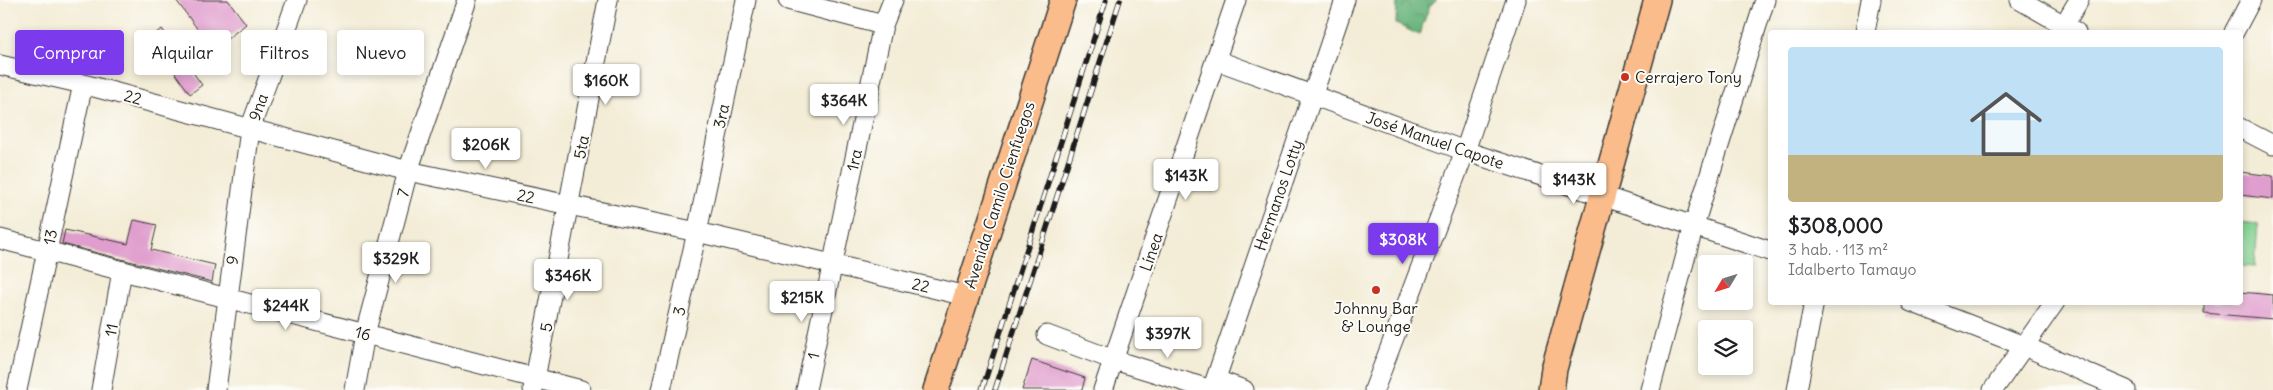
<!DOCTYPE html>
<html lang="es">
<meta charset="utf-8">
<style>
:root{--surface:#fff;--page:#f2f2f2;--text:#202124;--muted:#757577;--accent:#7c3aed}
body{margin:0;font-family:Delius,sans-serif;background:var(--page);color:var(--text);height:100vh;display:flex;flex-direction:column;font-size:19px;white-space:nowrap}
*{box-sizing:border-box;margin:0}
p{font-size:16px;color:var(--muted)}
.icon{flex:none;width:28px;height:28px;fill:none;stroke:currentColor;stroke-width:2;stroke-linecap:round;stroke-linejoin:round}
.map{position:relative;flex:1;overflow:hidden}
.details{position:absolute;left:1768px;top:30px;width:475px;height:275px;display:flex;flex-direction:column;background:var(--surface);border-radius:5px;box-shadow:0 2px 8px #0003}
.details>*{flex:none}
.guide{position:absolute;left:15px;top:30px;width:475px;height:45px;display:flex;gap:10px}
.needle{width:32px;rotate:232deg}
.buttons{position:absolute;left:1698px;top:255px;display:grid;gap:10px}
.buttons a{display:grid;place-items:center;width:55px;height:55px;border-radius:5px;background:var(--surface);box-shadow:0 2px 8px #0003;font-size:25px}
.price{position:absolute;translate:-50% -42px;padding:0 11px;border-radius:5px;background:#fff;color:#222;font-size:16px;line-height:32px;filter:drop-shadow(0 1px 2px #0008)}
.price::after{content:'';position:absolute;left:50%;top:30px;width:15px;height:11px;margin-left:-8px;background:inherit;clip-path:polygon(0 0,100% 0,50% 100%)}
.price.selected{background:var(--accent);color:#fff}
ul{padding:0;list-style:none}
li{display:grid;align-content:center;gap:10px;height:265px;padding:0 20px}
li span{display:grid;place-items:center;height:155px;border-radius:5px;color:#555}
li>.icon{margin-inline-start:auto}
span .icon{width:90px;height:90px;fill:#fffc;stroke-width:1}
li b{font-size:21px}
.chip{padding:0 18px;border-radius:5px;background:var(--surface);box-shadow:0 2px 8px #0003;font-size:18px;line-height:45px}
.chip.selected{background:var(--accent);color:#fff}
.map>svg:first-child{display:block}
.forest{fill:url(#forest-crowns);stroke:#42684b}
.pitch{fill:#81d190;stroke:#4e7656}
.building{fill:#e09ece}
.lines{fill:none;stroke-linecap:round;stroke-linejoin:round}
.minor-casing{stroke:#3c3b38;stroke-width:21}
.major-casing{stroke:#3c3b38;stroke-width:28}
.minor{stroke:#fff;stroke-width:19}
.major{stroke:#fabc8b;stroke-width:25}
.rail-casing{stroke:#1c1c1c;stroke-width:5.5}
.rail{stroke:#fdfcf7;stroke-width:4;stroke-dasharray:11;stroke-linecap:butt}
.poi-dot{fill:#c8321e;stroke:#fdfcf7;stroke-width:2}
.labels{text-anchor:middle;dominant-baseline:central;stroke-width:4;stroke-linejoin:round;paint-order:stroke}
.poi-label{font-size:16px;fill:#1c1c1c;stroke:#fdfcf7;text-anchor:start}
.street-label{font-size:16px;fill:#1c1c1c;stroke:#fdfcf7}
</style>
<div class="map">
<svg width="2273" height="390" viewBox="0 0 2273 390">
<defs>
<pattern id="forest-crowns" width="20" height="18" patternUnits="userSpaceOnUse" patternTransform="scale(1.25)"><rect width="20" height="18" fill="#68b37a"/><path d="M2 6a3 3 0 1 1 6 0M12 15a3 3 0 1 1 6 0" fill="none" stroke="#559163"/></pattern>
</defs>
<rect width="100%" height="100%" fill="#fdfcf7"/>
<filter id="ink" filterUnits="userSpaceOnUse"><feTurbulence type="fractalNoise" baseFrequency=".02" numOctaves="2"/><feDisplacementMap in="SourceGraphic" scale="10" xChannelSelector="R" yChannelSelector="G"/><feConvolveMatrix kernelMatrix="1 2 1 2 8 2 1 2 1" color-interpolation-filters="sRGB"/></filter>
<filter id="wash" filterUnits="userSpaceOnUse"><feTurbulence type="fractalNoise" baseFrequency=".0096" numOctaves="4" result="noise"/><feDisplacementMap in="SourceGraphic" scale="20" xChannelSelector="R" yChannelSelector="G"/><feGaussianBlur stdDeviation="1.12" result="paint"/><feColorMatrix in="noise" values="0 0 0 0 0 0 0 0 0 0 0 0 0 0 0 0 0 1.4 0 .05"/><feComposite in="paint" operator="in"/></filter>
<g filter="url(#wash)">
<rect width="100%" height="100%" fill="#f3ecd6"/>
<path class="forest" d="M1397,0H1437L1429,8L1419,35L1396,24Z"/>
<path class="pitch" d="M2240,222L2258,224L2255,267L2240,266Z"/>
<g id="blocks">
<g class="building">
<path d="M176,0H228L246,24L213,50Z"/>
<path d="M162,29L202,85L190,94L150,37Z"/>
<path d="M2240,172L2273,176V199L2240,195Z"/>
<path d="M134,220L157,225L151,250L215,265L212,282L62,244L65,230L128,244Z"/>
<path d="M2240,292L2273,295V319L2204,313V302H2240Z"/>
<path d="M1032,360L1085,378L1082,390H1022Z"/>
</g>
</g>
</g>
<g filter="url(#ink)">
<use href="#blocks" fill-opacity="0" stroke="#3c3b38" stroke-width="1"/>
<g class="lines">
<g class="minor-casing">
<g id="minor">
<path d="M788,0L883,25"/>
<path d="M2020,0L2076,32"/>
<path d="M2064,25L2079,0"/>
<path d="M1865,32L1871,0"/>
<path d="M2234,32L2251,0"/>
<path d="M1216,60L1465,151L1770,251"/>
<path d="M0,65L83,84L408,171L697,232L966,296"/>
<path d="M2240,128L2273,145"/>
<path d="M0,239L581,390"/>
<path d="M1911,302L2024,346L2126,390"/>
<path d="M1047,335L1114,360L1212,390L1345,0"/>
<path d="M1216,380L1244,390"/>
<path d="M533,389L608,0"/>
<path d="M17,390L83,84"/>
<path d="M101,390L122,271"/>
<path d="M216,390L250,129L297,0"/>
<path d="M355,390L365,334L408,171L467,0"/>
<path d="M661,390L697,232L746,0"/>
<path d="M806,390L883,25L893,0"/>
<path d="M1103,390L1236,0"/>
<path d="M1374,390L1465,151L1516,0"/>
<path d="M1650,390L1694,225L1765,0"/>
<path d="M1797,390L1814,302"/>
<path d="M1993,390L2055,302"/>
</g>
</g>
<g class="major-casing">
<g id="major">
<path d="M936,390L1063,0"/>
<path d="M1551,390L1554,369L1657,0"/>
</g>
</g>
<use href="#minor" class="minor"/>
<use href="#major" class="major"/>
<g class="rail-casing">
<g id="rail">
<path d="M982,390L1106,0"/>
<path d="M995,390L1120,0"/>
</g>
</g>
<use href="#rail" class="rail"/>
</g>
</g>
<g class="poi-dot">
<circle cx="1625" cy="77" r="5"/>
<circle cx="1376" cy="290" r="5"/>
</g>
<g class="labels">
<g class="poi-label">
<text x="1635" y="77">Cerrajero Tony</text>
<text x="1376" y="308" text-anchor="middle">Johnny Bar<tspan x="1376" dy="18">&amp; Lounge</tspan></text>
</g>
<g class="street-label">
<text transform="translate(133 97) rotate(15)">22</text>
<text transform="translate(258 107) rotate(-70)">9na</text>
<text transform="translate(721 116) rotate(-78)">3ra</text>
<text transform="translate(1435 140) rotate(19)">José Manuel Capote</text>
<text transform="translate(581 147) rotate(-79)">5ta</text>
<text transform="translate(854 160) rotate(-78)">1ra</text>
<text transform="translate(403 193) rotate(-75)">7</text>
<text transform="translate(999 195) rotate(-72)">Avenida Camilo Cienfuegos</text>
<text transform="translate(1278 195) rotate(-71)">Hermanos Lotty</text>
<text transform="translate(526 196) rotate(12)">22</text>
<text transform="translate(50 237) rotate(-78)">13</text>
<text transform="translate(1151 252) rotate(-71)">Línea</text>
<text transform="translate(232 260) rotate(-82)">9</text>
<text transform="translate(921 285) rotate(14)">22</text>
<text transform="translate(679 311) rotate(-77)">3</text>
<text transform="translate(546 327) rotate(-79)">5</text>
<text transform="translate(111 330) rotate(-80)">11</text>
<text transform="translate(363 333) rotate(15)">16</text>
<text transform="translate(813 356) rotate(-78)">1</text>
</g>
</g>
</svg>
<div class="buttons">
<a><svg class="needle" viewBox="-14 -14 28 28"><path d="M0-13l5 13h-10z" fill="#e53935"/><path d="M0 13l5-13h-10z" fill="#757577"/></svg></a>
<a><svg class="icon" aria-label="layers" viewBox="0 0 24 24"><path d="M12 4l9 5-9 5-9-5zM3 14l9 5 9-5"/></svg></a>
</div>
<b class="price" style="left:606px;top:106px">$160K</b>
<b class="price" style="left:844px;top:126px">$364K</b>
<b class="price" style="left:486px;top:170px">$206K</b>
<b class="price" style="left:1186px;top:201px">$143K</b>
<b class="price" style="left:1574px;top:205px">$143K</b>
<b class="price selected" style="left:1403px;top:265px">$308K</b>
<b class="price" style="left:396px;top:284px">$329K</b>
<b class="price" style="left:568px;top:301px">$346K</b>
<b class="price" style="left:802px;top:323px">$215K</b>
<b class="price" style="left:286px;top:331px">$244K</b>
<b class="price" style="left:1168px;top:359px">$397K</b>
<div class="guide">
<a class="chip selected">Comprar</a>
<a class="chip">Alquilar</a>
<a class="chip">Filtros</a>
<a class="chip">Nuevo</a>
</div>
<section class="details">
<ul>
<li><span style="background:linear-gradient(#bfe0f5 70%,#c2b280 0)"><svg class="icon" aria-label="home" viewBox="0 0 24 24"><path d="M3 11l9-7 9 7M6 9v11h12V9"/></svg></span><div><b>$308,000</b><p>3 hab. · 113 m²</p><p>Idalberto Tamayo</p></div></li>
</ul>
</section>
</div>
